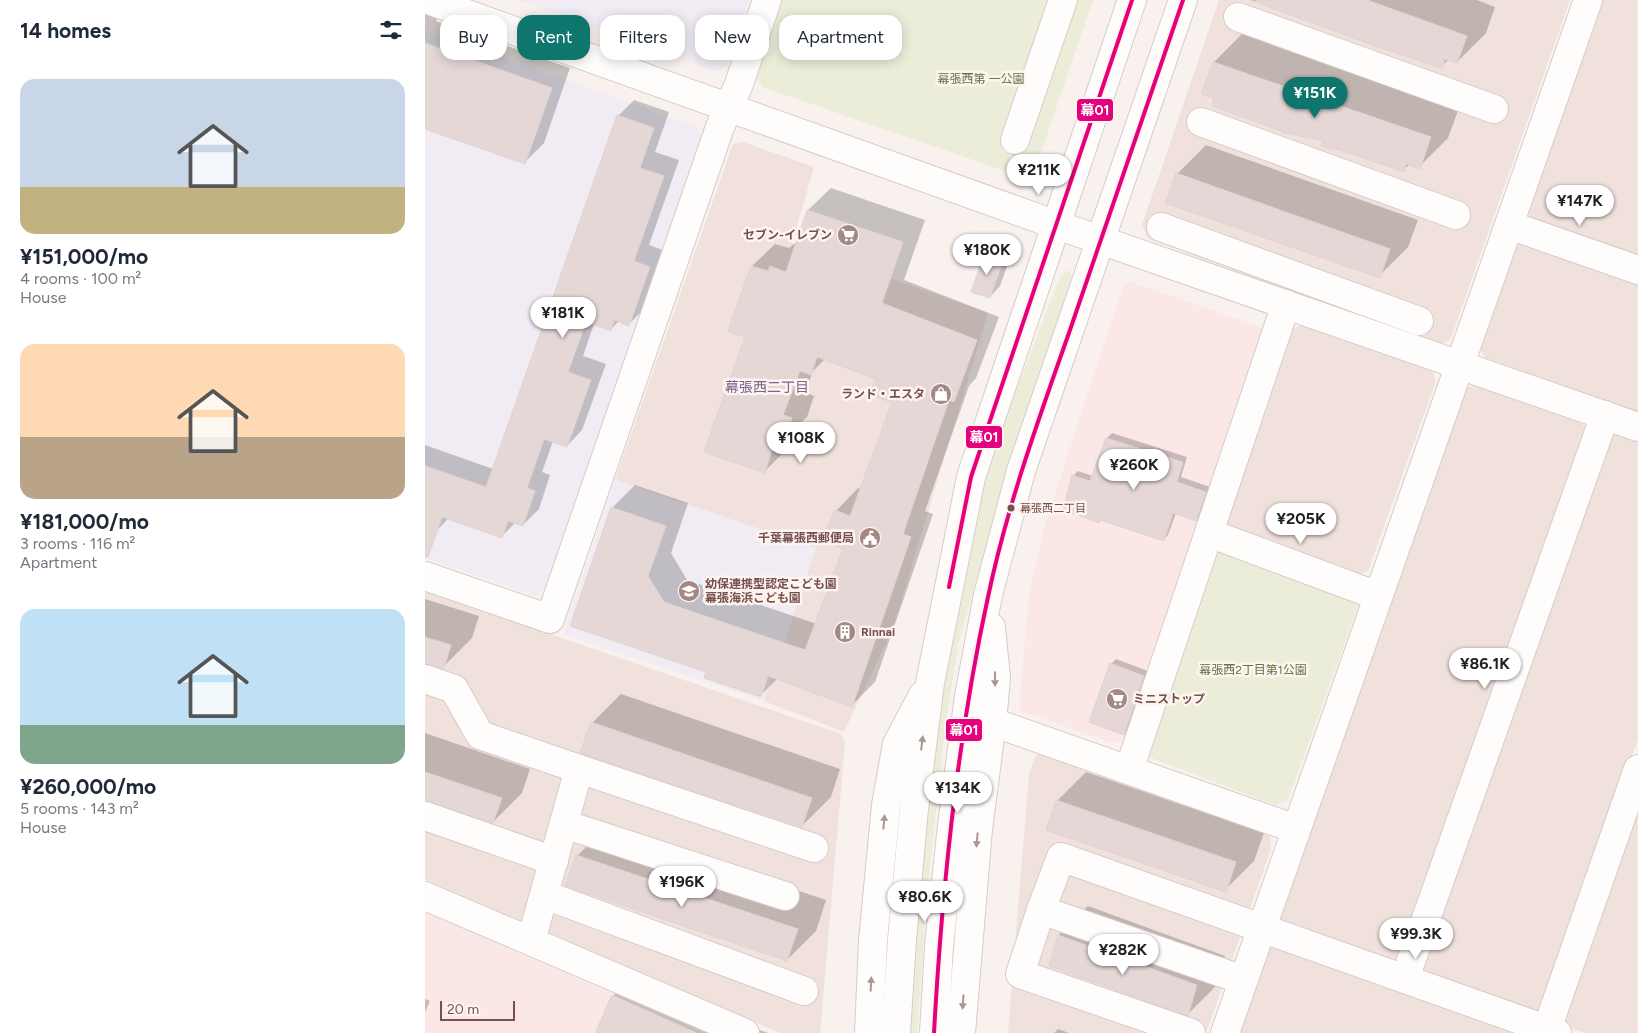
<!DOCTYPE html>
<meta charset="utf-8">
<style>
:root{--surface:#fff;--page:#f2f2f3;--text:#1f2937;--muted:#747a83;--accent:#0f766e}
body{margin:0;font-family:Figtree,"Noto Sans JP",sans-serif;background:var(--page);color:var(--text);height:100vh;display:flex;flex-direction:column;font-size:19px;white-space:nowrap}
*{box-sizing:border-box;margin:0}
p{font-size:16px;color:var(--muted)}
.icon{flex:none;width:28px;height:28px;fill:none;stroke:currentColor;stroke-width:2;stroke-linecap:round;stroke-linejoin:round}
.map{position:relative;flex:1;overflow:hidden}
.drawer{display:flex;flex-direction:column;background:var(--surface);width:425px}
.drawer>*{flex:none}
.top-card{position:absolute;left:15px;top:15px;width:475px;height:45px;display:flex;gap:10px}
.scale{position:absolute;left:15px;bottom:12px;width:75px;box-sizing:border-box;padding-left:5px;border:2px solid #76504e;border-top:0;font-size:14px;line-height:18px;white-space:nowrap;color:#76504e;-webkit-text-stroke:4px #fef5f0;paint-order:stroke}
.price{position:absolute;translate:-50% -42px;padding:0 11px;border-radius:18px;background:#fff;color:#222;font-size:16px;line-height:32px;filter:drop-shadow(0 1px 2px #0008)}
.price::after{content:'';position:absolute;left:50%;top:30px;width:15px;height:11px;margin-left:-8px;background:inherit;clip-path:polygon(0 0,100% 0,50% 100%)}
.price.current{background:var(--accent);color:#fff}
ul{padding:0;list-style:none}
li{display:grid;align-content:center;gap:10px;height:265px;padding:0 20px}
li span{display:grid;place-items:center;height:155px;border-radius:15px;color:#555}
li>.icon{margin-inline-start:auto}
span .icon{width:90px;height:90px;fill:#fffc;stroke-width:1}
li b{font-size:21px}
h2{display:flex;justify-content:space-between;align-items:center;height:60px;padding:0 20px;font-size:21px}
.pill{padding:0 18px;border-radius:15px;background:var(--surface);box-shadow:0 2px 12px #0003;font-size:18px;line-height:45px}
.pill.current{background:var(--accent);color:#fff}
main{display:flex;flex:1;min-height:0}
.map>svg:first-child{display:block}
.residential{fill:#f0e1dc}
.commercial{fill:#fae7e6}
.education{fill:#f1ebf4}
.green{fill:#ebedd9}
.shadow{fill:#0003}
.building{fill:#e4d7d6;stroke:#e1d3d0}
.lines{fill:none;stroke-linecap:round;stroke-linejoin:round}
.minor-casing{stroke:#d6ccca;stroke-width:30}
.minor{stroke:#fefdfc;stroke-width:28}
.bus-1-casing{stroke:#fef5f0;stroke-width:8}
.bus-1{stroke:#e5007d;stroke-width:4}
.oneway{fill:#ac9594}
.bus-dot{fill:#76504e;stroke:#fef5f0;stroke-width:2}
.labels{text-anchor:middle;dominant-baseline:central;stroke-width:5;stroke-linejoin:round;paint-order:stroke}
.bus-label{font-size:11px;fill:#76504e;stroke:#fef5f0;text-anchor:start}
.park-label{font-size:12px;fill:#617543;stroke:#fef5f0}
.poi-label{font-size:12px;font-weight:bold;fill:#76504e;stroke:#fef5f0;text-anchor:end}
.neighbourhood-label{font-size:14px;fill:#766691;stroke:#fef5f0}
.line-badge{stroke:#fef5f0;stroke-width:2}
.badge-label{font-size:14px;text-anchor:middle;font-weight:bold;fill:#fff}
</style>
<main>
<section class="drawer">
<h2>14 homes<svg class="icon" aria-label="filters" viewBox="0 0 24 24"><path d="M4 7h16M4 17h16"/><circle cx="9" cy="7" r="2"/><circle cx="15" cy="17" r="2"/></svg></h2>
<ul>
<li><span style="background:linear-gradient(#c9d6e8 70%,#c2b280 0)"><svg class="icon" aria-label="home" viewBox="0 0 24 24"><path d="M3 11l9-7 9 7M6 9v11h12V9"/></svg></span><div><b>¥151,000/mo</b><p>4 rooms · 100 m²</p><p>House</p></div></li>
<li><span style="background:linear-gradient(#ffd9b3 60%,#b9a48a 0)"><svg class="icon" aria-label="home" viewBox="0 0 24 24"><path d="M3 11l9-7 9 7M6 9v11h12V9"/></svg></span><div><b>¥181,000/mo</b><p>3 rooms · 116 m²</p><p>Apartment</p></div></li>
<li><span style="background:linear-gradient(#bfe0f5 75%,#7fa58c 0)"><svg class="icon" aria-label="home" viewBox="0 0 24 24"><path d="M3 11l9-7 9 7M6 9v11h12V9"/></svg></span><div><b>¥260,000/mo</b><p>5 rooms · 143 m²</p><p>House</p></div></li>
</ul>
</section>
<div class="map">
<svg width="1213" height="1033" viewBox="0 0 1213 1033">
<rect width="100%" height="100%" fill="#f8f1ee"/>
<g class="residential">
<path d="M794,0H1145L1026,338L1019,343L1001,339L723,239L717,225Z"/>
<path d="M1177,0H1213V258L1105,220L1103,210Z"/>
<path d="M318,142L389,167L367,243L563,313L468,628L419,732L339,701L391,548L190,480L308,144Z"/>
<path d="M1104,237L1213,276V412L1060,358L1054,346L1090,243Z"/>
<path d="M878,325L1006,369L1011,381L943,571L932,575L803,531L798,520L864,330Z"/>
<path d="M1049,385L1158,424L1164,434L976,959L966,963L860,927L855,916L1038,390Z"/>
<path d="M1191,435L1213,443V739L1117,1009L1105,1014L998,976L995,965L1180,438Z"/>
<path d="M0,591L416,734L420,742L395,1033H355L0,879Z"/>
<path d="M614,749L845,835L846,849L781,1033H583L604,773Z"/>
<path d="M1213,787V1033H1160L1139,1026L1134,1013Z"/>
<path d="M852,942L1107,1033H812L842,949Z"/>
</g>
<g class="commercial">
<path d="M705,282L836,327L843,337L701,740L687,743L594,710L604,595L619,528L698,286Z"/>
<path d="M0,912L277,1033H0Z"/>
</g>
<g class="education">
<path d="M93,0H324L302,65L291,71Z"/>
<path d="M0,30L272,127L277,138L123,583L112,596L0,558Z"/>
<path d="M190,480L391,548L339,701L138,634Z"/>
</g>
<g class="green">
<path d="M357,0H668L615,156L580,171L337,87L331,75Z"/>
<path d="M641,270L647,274L646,285L555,566L533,646L520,727L502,895L492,1033H481L510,720L537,565L564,461L635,277Z"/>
<path d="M790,549L935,601L863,800L850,805L724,757L719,744Z"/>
</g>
<g class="shadow">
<path d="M826,0H1052L1070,7L1061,33L1032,62L1024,59L1016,67Z"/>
<path d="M0,12L13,17L11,21L145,68L119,143L99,163L0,128Z"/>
<path d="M818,33L1034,108L1023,138L994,167L985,164L978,170L791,97L789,62Z"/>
<path d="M209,100L244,112L230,152L254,160L224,245L240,251L219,309L204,324L194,321L186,329L169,324L158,356L181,364L157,430L142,446L128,441L117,472L125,475L114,509L98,525L91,522L77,536L24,518L12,530L0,526V445L68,469L193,116Z"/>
<path d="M781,145L993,220L983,247L954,276L752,174Z"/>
<path d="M406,188L500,220L479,280L574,317L551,378L544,386L500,511L508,514L450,682L427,705L353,678L335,696L283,672L147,626L188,507L210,485L263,503L246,553L262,580L392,624L420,548L411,511L433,488L436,489L468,401L453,378L400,359L388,371L380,392L389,396L382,417L368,430L362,449L339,472L321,336L327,266L350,244L364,248L369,244L371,245L383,210Z"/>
<path d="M570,244L588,250L575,286L565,297L560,255Z"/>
<path d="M687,433L762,457L756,477L785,487L776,515L771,520L751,513L743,535L738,540L676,520L674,521L648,476L653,471L668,476L682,438Z"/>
<path d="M0,599L54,616L47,638L18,667L0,663Z"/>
<path d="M691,659L723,671L704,729L699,734L686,664Z"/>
<path d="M196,694L415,769L406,797L377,826L167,723Z"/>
<path d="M0,733L105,769L97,793L68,822L0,800Z"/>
<path d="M661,772L839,833L829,861L800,890L632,801Z"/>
<path d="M181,827L401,900L391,931L362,960L152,856Z"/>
<path d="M663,906L800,956L792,985L763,1014L634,935Z"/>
<path d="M206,978L310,1020L343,1033H172L188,996Z"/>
<path d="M0,999L5,1001L0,1012Z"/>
<path d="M633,1029L644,1033H629Z"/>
</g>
<g class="building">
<path d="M831,0H942L1042,36L1032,63L1020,59L1017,68L956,48L830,2Z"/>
<path d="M0,43L127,88L100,164L0,129Z"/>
<path d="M788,62L1006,137L995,169L981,164L979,172L921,152L896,146L898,141L856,132L857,131L787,106L789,98L776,94Z"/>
<path d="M192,115L229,128L215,168L239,176L209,261L225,267L204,326L189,320L186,331L161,322L143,372L166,380L142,447L119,439L102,488L110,491L98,526L83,521L77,538L17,517L3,557H0V466L61,487Z"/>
<path d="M751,173L965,249L955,278L740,203Z"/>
<path d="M382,210L478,242L457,303L552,340L529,402L524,400L478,534L486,537L427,707L343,676L336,697L279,678L281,672L145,626L186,507L241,526L223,576L239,602L380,650L418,549L405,544L406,539L399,537L410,510L425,516L467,402L444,395L451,379L392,357L386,375L375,371L358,415L367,418L359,441L350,440L340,473L279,452L320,337L303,331L326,266L343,271L345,266L361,272Z"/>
<path d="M559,254L578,261L565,298L546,292Z"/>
<path d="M681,438L758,462L752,482L781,492L771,521L748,513L739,541L675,520V523L638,510L647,475L665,481Z"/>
<path d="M0,637L26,645L19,669L0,664Z"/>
<path d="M685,663L719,676L699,735L664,722Z"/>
<path d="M166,722L387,798L377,827L155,753Z"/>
<path d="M0,772L77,798L68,823L0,801Z"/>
<path d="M631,800L811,862L801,892L621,830Z"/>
<path d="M151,855L373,929L362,961L140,886Z"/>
<path d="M633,935L772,985L763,1016L624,966Z"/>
<path d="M187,995L272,1033H170Z"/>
</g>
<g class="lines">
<g class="minor-casing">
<g id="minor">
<path d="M3,0L632,225L1213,427"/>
<path d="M813,17L1069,109"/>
<path d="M776,122L1031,215"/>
<path d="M590,140L638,0"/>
<path d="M1084,225L1213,270"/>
<path d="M736,227L994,321"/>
<path d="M784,533L953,596"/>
<path d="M0,576L125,619L295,127L314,84L342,0"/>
<path d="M0,679L29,689L55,735L154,769"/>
<path d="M567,722L871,829"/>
<path d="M704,770L861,304"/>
<path d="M0,816L129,861"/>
<path d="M139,824L360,896"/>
<path d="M120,895L379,991"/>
<path d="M0,896L320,1033"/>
<path d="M616,910L818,980"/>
<path d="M106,941L154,769L389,848"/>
<path d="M980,978L1180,415"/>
<path d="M1122,1029L1213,769"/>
<path d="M444,1033L448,941L461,805L472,744L498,695"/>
<path d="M471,1033L477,940L489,809L505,683L546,477L707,0"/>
<path d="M509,1033L514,946L528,817L544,696L563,595L596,471L758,0"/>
<path d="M536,1033L553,829L567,722L571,678L566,627"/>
<path d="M766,1033L595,974L616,910L636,857L1132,1033"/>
<path d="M800,1033L1163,0"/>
</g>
</g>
<use href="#minor" class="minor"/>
<g class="bus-1-casing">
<g id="bus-1">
<path d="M524,587L546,477L707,0"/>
<path d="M509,1033C517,888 532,739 563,597C582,506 614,418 645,330C682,220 720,110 758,0"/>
</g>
</g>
<use href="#bus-1" class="bus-1"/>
</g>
<defs><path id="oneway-solid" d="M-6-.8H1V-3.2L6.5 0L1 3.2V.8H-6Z" transform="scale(1.25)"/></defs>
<g class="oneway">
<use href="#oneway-solid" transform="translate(570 679) rotate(90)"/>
<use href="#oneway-solid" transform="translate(497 743) rotate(-83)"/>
<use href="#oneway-solid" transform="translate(459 822) rotate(-85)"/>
<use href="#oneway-solid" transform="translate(552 840) rotate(95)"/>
<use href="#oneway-solid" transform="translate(446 984) rotate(-87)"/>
<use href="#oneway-solid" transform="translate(538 1002) rotate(94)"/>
</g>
<defs>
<g id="supermarket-disc" transform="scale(1.125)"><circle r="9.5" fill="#a48886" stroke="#fef5f0"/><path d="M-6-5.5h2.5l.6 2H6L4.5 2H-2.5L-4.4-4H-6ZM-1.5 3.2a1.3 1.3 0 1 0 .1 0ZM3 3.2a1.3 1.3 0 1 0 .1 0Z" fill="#fff"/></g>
<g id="shop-disc" transform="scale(1.125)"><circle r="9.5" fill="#a48886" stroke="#fef5f0"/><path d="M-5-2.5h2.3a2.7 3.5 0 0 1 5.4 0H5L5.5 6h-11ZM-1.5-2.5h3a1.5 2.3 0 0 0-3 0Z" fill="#fff"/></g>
<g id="civic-disc" transform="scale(1.125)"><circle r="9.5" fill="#a48886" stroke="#fef5f0"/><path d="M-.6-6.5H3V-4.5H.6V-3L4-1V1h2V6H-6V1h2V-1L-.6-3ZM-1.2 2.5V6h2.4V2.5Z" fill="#fff"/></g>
<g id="school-disc" transform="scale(1.125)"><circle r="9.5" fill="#a48886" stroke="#fef5f0"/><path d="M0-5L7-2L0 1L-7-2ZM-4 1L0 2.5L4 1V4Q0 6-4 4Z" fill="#fff"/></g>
<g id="building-disc" transform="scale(1.125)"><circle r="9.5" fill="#a48886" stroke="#fef5f0"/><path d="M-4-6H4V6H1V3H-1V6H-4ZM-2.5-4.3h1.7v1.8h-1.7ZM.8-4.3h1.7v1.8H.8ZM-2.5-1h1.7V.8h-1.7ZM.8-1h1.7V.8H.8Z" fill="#fff"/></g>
</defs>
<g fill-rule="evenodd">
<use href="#supermarket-disc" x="423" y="235"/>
<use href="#shop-disc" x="516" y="394"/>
<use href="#civic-disc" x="445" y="538"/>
<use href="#school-disc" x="264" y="591"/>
<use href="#building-disc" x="420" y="632"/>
<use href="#supermarket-disc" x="692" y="699"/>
</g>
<circle class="bus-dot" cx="586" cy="508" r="4.5"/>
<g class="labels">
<g class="bus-label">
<text x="595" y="508">幕張西二丁目</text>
</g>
<g class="park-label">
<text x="556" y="79">幕張西第 一公園</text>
<text x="828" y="670">幕張西2丁目第1公園</text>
</g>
<g class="poi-label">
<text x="407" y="235">セブン-イレブン</text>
<text x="500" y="394">ランド・エスタ</text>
<text x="429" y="538">千葉幕張西郵便局</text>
<text x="280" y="584" text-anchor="start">幼保連携型認定こども園<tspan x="280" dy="14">幕張海浜こども園</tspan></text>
<text x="436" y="632" text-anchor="start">Rinnai</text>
<text x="708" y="699" text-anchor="start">ミニストップ</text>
</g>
<g class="neighbourhood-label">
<text x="342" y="387">幕張西二丁目</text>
</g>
</g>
<g class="line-badge">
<rect x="651" y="98" width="38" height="24" rx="5" fill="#e5007d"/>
<rect x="540" y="425" width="38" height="24" rx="5" fill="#e5007d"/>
<rect x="520" y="718" width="38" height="24" rx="5" fill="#e5007d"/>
</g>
<g class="badge-label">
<text x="670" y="115">幕01</text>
<text x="559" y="442">幕01</text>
<text x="539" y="735">幕01</text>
</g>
</svg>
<div class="scale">20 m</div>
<b class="price current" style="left:890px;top:119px">¥151K</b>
<b class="price" style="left:614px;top:196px">¥211K</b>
<b class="price" style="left:1155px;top:227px">¥147K</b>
<b class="price" style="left:562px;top:276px">¥180K</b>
<b class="price" style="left:138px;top:339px">¥181K</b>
<b class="price" style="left:376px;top:464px">¥108K</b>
<b class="price" style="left:709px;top:491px">¥260K</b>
<b class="price" style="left:876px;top:545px">¥205K</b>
<b class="price" style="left:1060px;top:690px">¥86.1K</b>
<b class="price" style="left:533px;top:814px">¥134K</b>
<b class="price" style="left:257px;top:908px">¥196K</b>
<b class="price" style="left:500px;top:923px">¥80.6K</b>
<b class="price" style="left:991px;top:960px">¥99.3K</b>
<b class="price" style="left:698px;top:976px">¥282K</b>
<div class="top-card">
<a class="pill">Buy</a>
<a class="pill current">Rent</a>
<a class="pill">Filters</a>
<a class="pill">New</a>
<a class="pill">Apartment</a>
</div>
</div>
</main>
